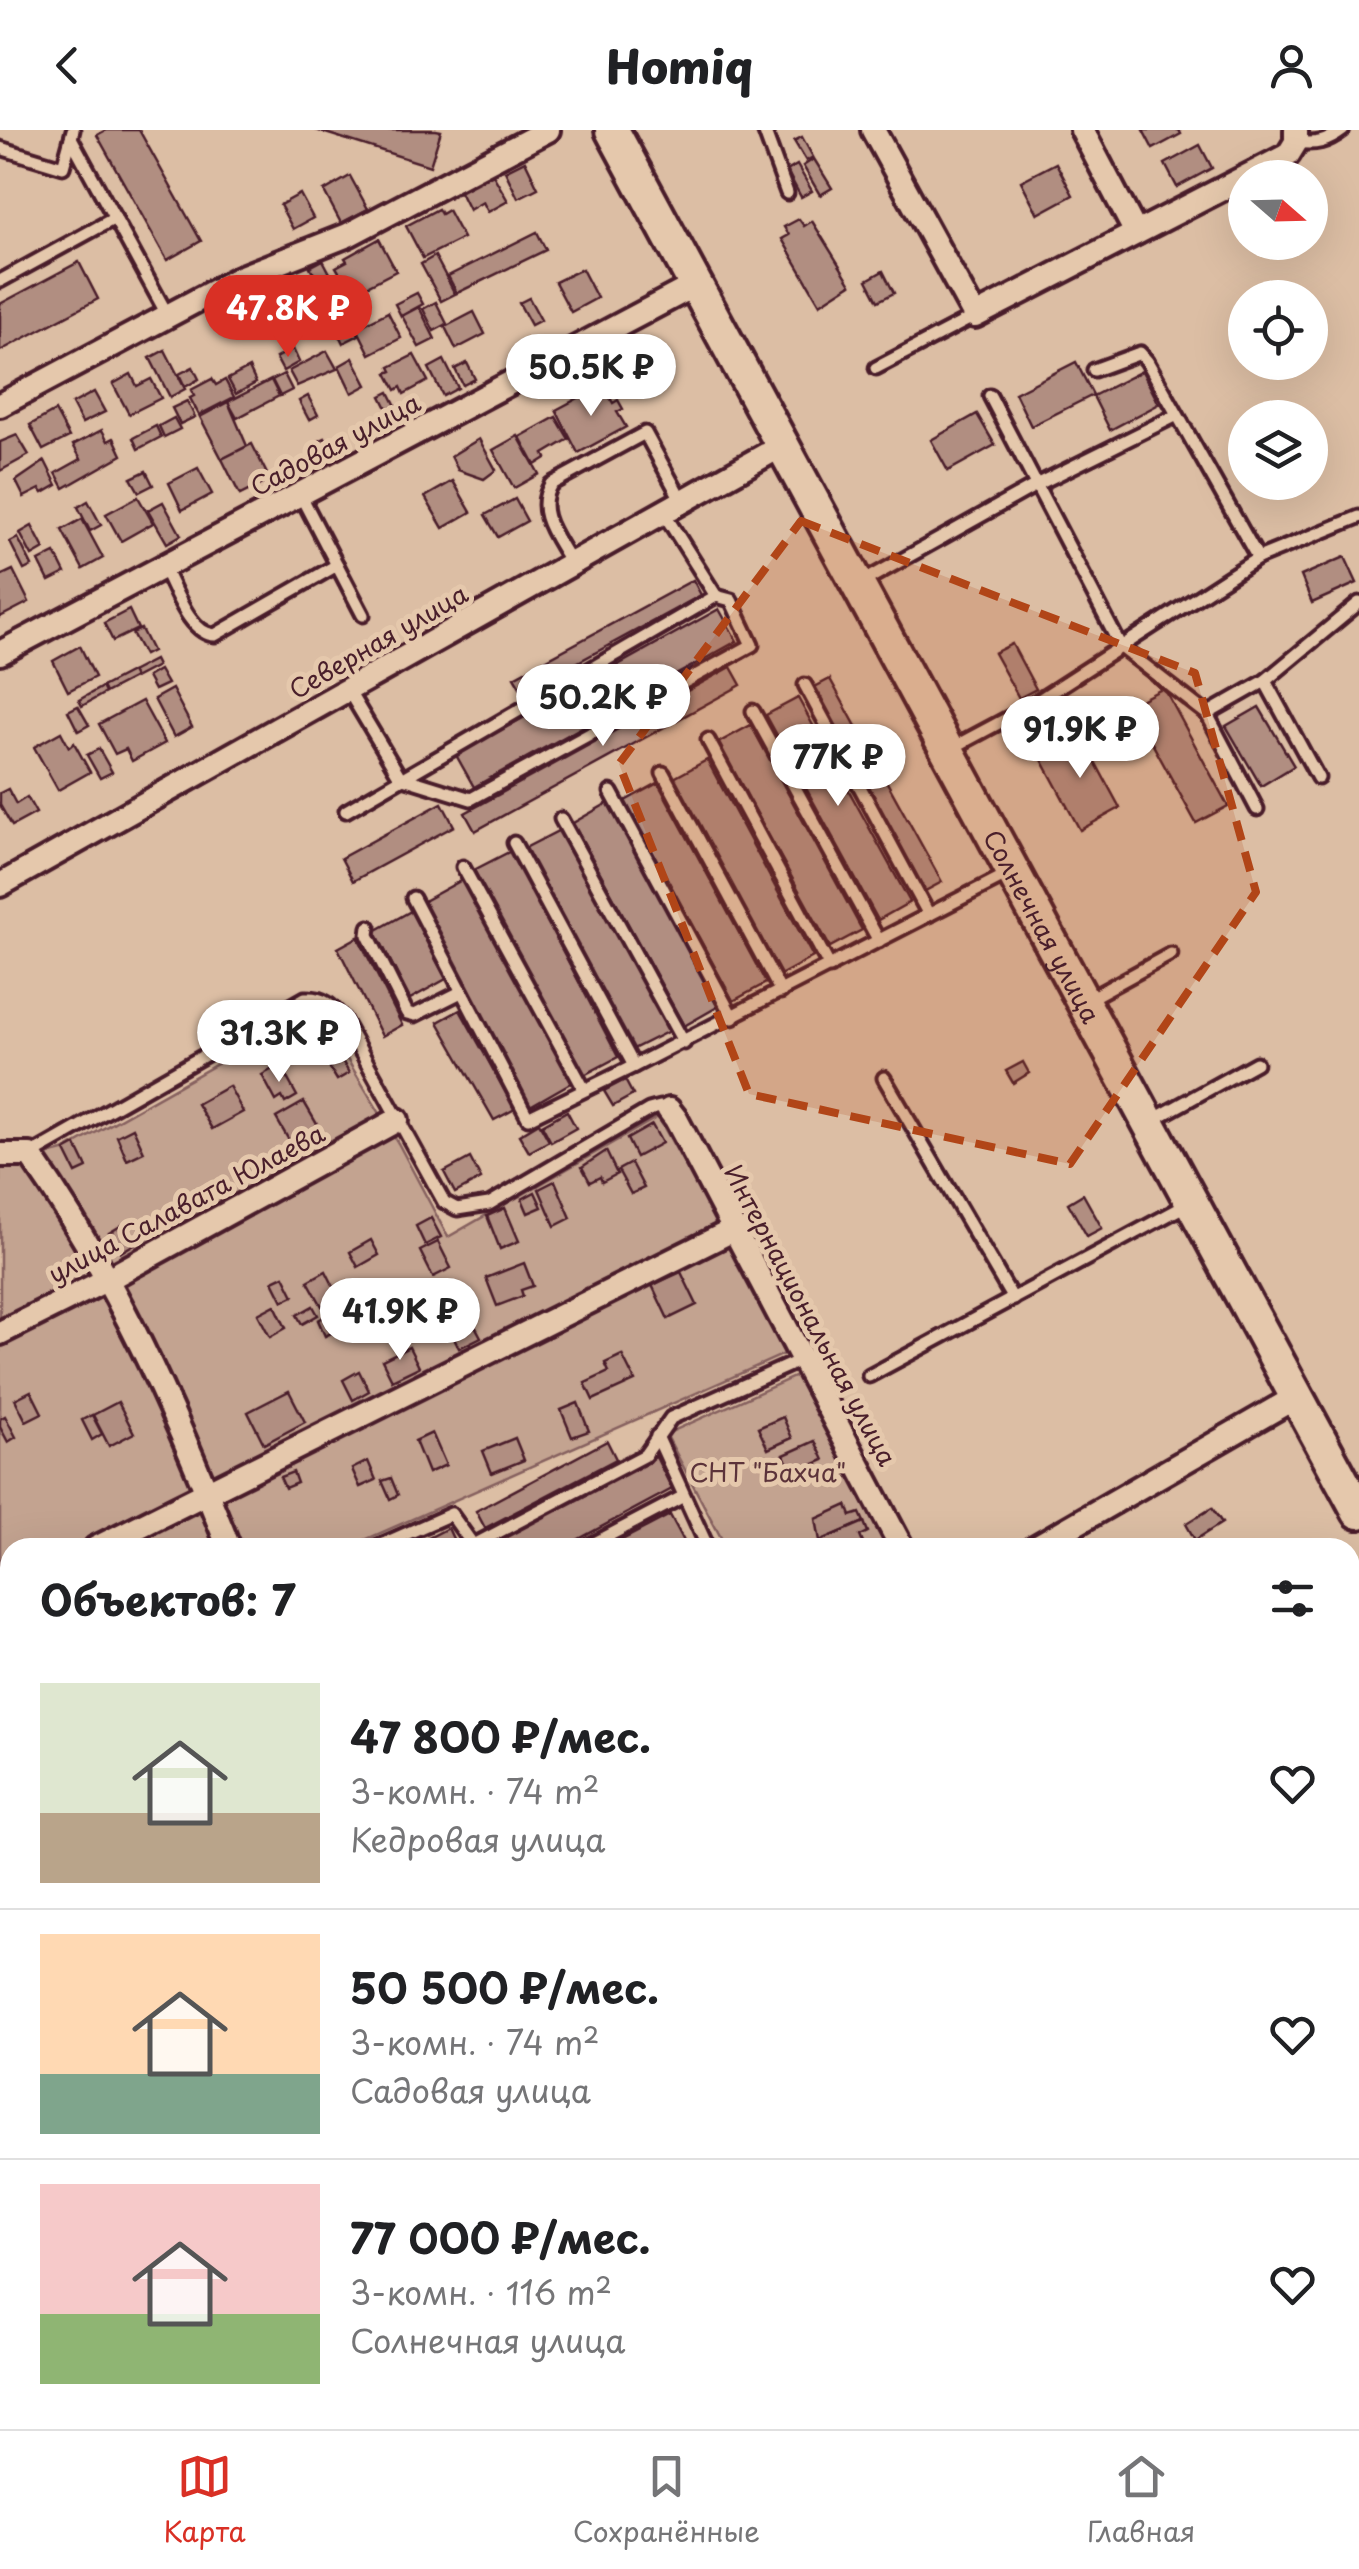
<!DOCTYPE html>
<html lang="ru">
<meta charset="utf-8">
<style>
:root{--surface:#fff;--page:#f2f2f2;--text:#202124;--muted:#757577;--line:#e0e0e0;--accent:#d93025}
body{margin:0;font-family:"Playpen Sans",sans-serif;background:var(--page);color:var(--text);height:100vh;display:flex;flex-direction:column;font-size:38px;white-space:nowrap}
*{box-sizing:border-box;margin:0}
p{font-size:32px;color:var(--muted)}
.icon{flex:none;width:55px;height:55px;fill:none;stroke:currentColor;stroke-width:2;stroke-linecap:round;stroke-linejoin:round}
.map{position:relative;flex:1;overflow:hidden}
.details{position:absolute;left:0px;top:1408px;width:1360px;height:892px;display:flex;flex-direction:column;background:var(--surface);border-radius:30px 30px 0 0;box-shadow:0 10px 40px #0002}
.details>*{flex:none}
.needle{width:65px;rotate:110deg}
.buttons{position:absolute;left:1228px;top:30px;display:grid;gap:20px}
.buttons a{display:grid;place-items:center;width:100px;height:100px;border-radius:50%;background:var(--surface);box-shadow:0 10px 40px #0002;font-size:50px}
.price{position:absolute;translate:-50% -85px;padding:0 22px;border-radius:35px;background:#fff;color:#222;font-size:32px;line-height:65px;filter:drop-shadow(0 2px 5px #0008)}
.price::after{content:'';position:absolute;left:50%;top:60px;width:30px;height:22px;margin-left:-15px;background:inherit;clip-path:polygon(0 0,100% 0,50% 100%)}
.price.selected{background:var(--accent);color:#fff}
ul{padding:0;list-style:none}
li{display:flex;align-items:center;gap:30px;height:250px;padding:0 40px}
li+li{border-top:2px solid var(--line)}
li span{display:grid;place-items:center;flex:none;width:280px;height:200px;border-radius:0px;color:#555}
li>.icon{margin-inline-start:auto}
span .icon{width:120px;height:120px;fill:#fffc;stroke-width:1}
li b{font-size:42px}
h2{display:flex;justify-content:space-between;align-items:center;height:120px;padding:0 40px;font-size:42px}
header{display:flex;justify-content:space-between;align-items:center;height:130px;padding:0 40px;background:var(--surface);font-size:45px;font-weight:800}
.menu{display:flex;justify-content:space-around;align-items:center;height:140px;border-top:2px solid var(--line);background:var(--surface);font-size:28px;color:var(--muted)}
.menu a{display:grid;justify-items:center;gap:5px}
.menu .selected{color:var(--accent)}
.map>svg:first-child{display:block}
.green{fill:#c3a390;stroke:#86615e;stroke-width:2.5}
.building{fill:#b18e81;stroke:#4a1f2b;stroke-width:2.5}
.lines{fill:none;stroke-linecap:round;stroke-linejoin:round}
.lane-casing{stroke:#4a1f2b;stroke-width:19}
.street-casing{stroke:#4a1f2b;stroke-width:30}
.secondary-casing{stroke:#4a1f2b;stroke-width:40}
.highway-casing{stroke:#4a1f2b;stroke-width:48}
.lane{stroke:#e5c8ac;stroke-width:11}
.street{stroke:#e5c8ac;stroke-width:22}
.secondary{stroke:#e5c8ac;stroke-width:32}
.highway{stroke:#e5c8ac;stroke-width:40}
.marked{fill:#b14517;fill-opacity:0.2;stroke:#b14517;stroke-width:8;stroke-dasharray:20 12;stroke-linejoin:round}
.labels{text-anchor:middle;dominant-baseline:central;stroke-width:10;stroke-linejoin:round;paint-order:stroke}
.street-label{font-size:25px;fill:#4a1f2b;stroke:#e5c8ac}
.park-label{font-size:25px;fill:#5c333a;stroke:#e5c8ac}
</style>
<header><svg class="icon" aria-label="back" viewBox="0 0 24 24"><path d="M15 5l-7 7 7 7"/></svg>Homiq<svg class="icon" aria-label="person" viewBox="0 0 24 24"><circle cx="12" cy="8" r="4"/><path d="M4 21q1-7 8-7t8 7"/></svg></header>
<div class="map">
<svg width="1359" height="2299" viewBox="0 0 1359 2299">
<rect width="100%" height="100%" fill="#dcbea4"/>
<filter id="ink" filterUnits="userSpaceOnUse"><feTurbulence type="fractalNoise" baseFrequency=".01" numOctaves="2"/><feDisplacementMap in="SourceGraphic" scale="20" xChannelSelector="R" yChannelSelector="G"/><feConvolveMatrix kernelMatrix="1 2 1 2 8 2 1 2 1" color-interpolation-filters="sRGB"/></filter>
<g filter="url(#ink)">
<g class="green">
<path d="M316,878L398,1013L448,1107L658,987L789,1222L349,1417L10,1418V1576L0,1581V1037L63,1021Z"/>
<path d="M798,1245L891,1417H726L666,1304Z"/>
<path d="M10,1635V1859L0,1865V1640Z"/>
<path d="M10,1902V2290H649L645,2299H0V1908Z"/>
</g>
<g class="building">
<path d="M106,0H139L201,111L167,130L97,5Z"/>
<path d="M316,0H436L441,1L430,36Z"/>
<path d="M1143,0H1179L1181,4L1153,19Z"/>
<path d="M802,7L813,27L806,31L794,11Z"/>
<path d="M1200,15L1212,38L1177,57L1165,34Z"/>
<path d="M814,29L832,58L820,65L803,36Z"/>
<path d="M525,31L538,58L518,68L505,41Z"/>
<path d="M1056,33L1073,65L1038,84L1021,51Z"/>
<path d="M797,35L812,61L801,67L787,41Z"/>
<path d="M492,43L508,71L488,82L483,72L469,80L459,60Z"/>
<path d="M350,46L368,79L341,93L324,61Z"/>
<path d="M300,64L313,88L293,99L280,75Z"/>
<path d="M438,79L441,84L448,80L463,108L423,128L406,96Z"/>
<path d="M799,89L804,96L812,91L851,154L820,174L782,109L789,105L784,97Z"/>
<path d="M537,102L546,120L457,163L448,146Z"/>
<path d="M379,109L396,141L361,159L355,147L345,152L336,137L347,131L345,128Z"/>
<path d="M435,126L455,164L441,171L421,134Z"/>
<path d="M323,130L333,149L321,156L310,137Z"/>
<path d="M79,132L98,169L0,221V174Z"/>
<path d="M582,139L597,168L571,182L555,152Z"/>
<path d="M883,141L894,163L878,171L867,150Z"/>
<path d="M310,147L313,153L317,151L322,161L318,163L323,174L289,192L276,166Z"/>
<path d="M417,163L423,174L401,186L395,174Z"/>
<path d="M529,168L541,190L531,195L519,173Z"/>
<path d="M436,172L447,194L434,201L423,179Z"/>
<path d="M419,177L435,209L419,217L402,186Z"/>
<path d="M388,182L401,208L370,224L357,198Z"/>
<path d="M474,182L485,204L456,219L445,197Z"/>
<path d="M351,191L359,205L343,213L336,199Z"/>
<path d="M293,219L299,232L283,241L276,228Z"/>
<path d="M165,220L185,259L170,267L150,228Z"/>
<path d="M327,221L337,239L297,256L289,241Z"/>
<path d="M414,225L428,251L404,264L401,257L396,260L387,243L392,241L390,237Z"/>
<path d="M353,228L367,255L352,263L339,236Z"/>
<path d="M444,230L458,258L443,266L429,238Z"/>
<path d="M1076,232L1093,265L1031,296L1015,263Z"/>
<path d="M467,233L475,249L463,255L455,239Z"/>
<path d="M193,237L199,249L185,257L179,244Z"/>
<path d="M249,238L256,253L236,264L228,249Z"/>
<path d="M1142,241L1159,274L1110,300L1093,266Z"/>
<path d="M131,244L137,256L151,249L161,268L129,284L113,254Z"/>
<path d="M284,244L292,260L280,266L272,250Z"/>
<path d="M212,249L216,255L225,250L234,267L199,285L190,268L194,266L191,260Z"/>
<path d="M271,250L279,266L237,288L228,272Z"/>
<path d="M603,255L613,273L618,270L623,279L617,282L626,297L578,323L556,280Z"/>
<path d="M94,262L105,282L82,293L72,274Z"/>
<path d="M389,262L400,284L392,288L381,266Z"/>
<path d="M308,266L318,285L309,290L299,271Z"/>
<path d="M187,271L195,287L180,294L172,278Z"/>
<path d="M228,272L247,316L222,329L200,287Z"/>
<path d="M55,281L69,307L43,320L30,295Z"/>
<path d="M977,284L995,315L948,341L931,310Z"/>
<path d="M556,287L569,309L544,324L546,328L535,335L520,307Z"/>
<path d="M174,288L180,299L164,307L159,296Z"/>
<path d="M156,296L161,307L138,319L133,308Z"/>
<path d="M102,300L108,311L114,308L122,325L64,358L56,343L81,329L73,315Z"/>
<path d="M17,305L29,325L0,341V312Z"/>
<path d="M518,306L539,344L514,358L493,320Z"/>
<path d="M325,308L333,323L325,327L317,312Z"/>
<path d="M479,309L496,340L484,349L458,340L451,326Z"/>
<path d="M252,314L270,350L240,365L222,329Z"/>
<path d="M45,331L57,355L43,363L40,359L24,367L16,351Z"/>
<path d="M198,338L212,364L182,380L169,353Z"/>
<path d="M146,341L153,355L139,362L131,348Z"/>
<path d="M453,351L471,382L443,398L425,367Z"/>
<path d="M138,367L153,393L121,411L106,384Z"/>
<path d="M515,369L527,391L498,407L485,385Z"/>
<path d="M88,371L101,395L90,401L78,377Z"/>
<path d="M163,372L181,405L167,413L148,380Z"/>
<path d="M82,389L103,428L83,439L62,400Z"/>
<path d="M32,396L44,419L32,426L20,403Z"/>
<path d="M18,408L32,436L24,440L10,412Z"/>
<path d="M55,423L65,443L49,451L39,431Z"/>
<path d="M1345,427L1357,453L1312,473L1301,446Z"/>
<path d="M13,440L29,472L0,487V446Z"/>
<path d="M693,450L701,465L523,562L514,547Z"/>
<path d="M719,479L737,511L474,657L456,625Z"/>
<path d="M129,480L138,499L113,511L104,493Z"/>
<path d="M141,499L152,521L144,525L132,503Z"/>
<path d="M1012,514L1036,559L1019,568L994,523Z"/>
<path d="M80,516L95,547L68,561L53,531Z"/>
<path d="M154,530L157,536L134,548L131,542Z"/>
<path d="M731,537L741,555L475,701L465,683Z"/>
<path d="M159,540L167,554L154,560L147,547Z"/>
<path d="M131,542L134,548L105,563L102,557Z"/>
<path d="M830,549L942,752L925,761L813,558Z"/>
<path d="M102,557L105,563L82,576L79,570Z"/>
<path d="M1164,558L1228,676L1196,693L1131,575Z"/>
<path d="M172,559L192,597L174,607L154,569Z"/>
<path d="M798,568L910,772L878,790L766,585Z"/>
<path d="M142,571L165,613L132,631L126,619L115,624L99,594Z"/>
<path d="M78,576L89,595L78,601L68,581Z"/>
<path d="M1259,577L1294,636L1261,656L1226,596Z"/>
<path d="M751,595L862,800L830,817L718,613Z"/>
<path d="M61,602L69,617L74,613L90,642L58,660L34,617Z"/>
<path d="M1079,602L1120,678L1080,700L1039,624Z"/>
<path d="M99,619L112,642L100,648L87,625Z"/>
<path d="M707,630L813,827L780,845L674,648Z"/>
<path d="M658,653L766,853L733,871L625,671Z"/>
<path d="M8,659L16,674L27,667L36,683L12,696L0,675V663Z"/>
<path d="M442,673L454,696L353,751L341,728Z"/>
<path d="M608,673L719,876L684,896L573,693Z"/>
<path d="M560,700L669,901L633,919L525,718Z"/>
<path d="M511,721L618,927L582,946L474,740Z"/>
<path d="M462,750L572,952L530,976L420,773Z"/>
<path d="M411,781L446,849L410,869L375,801Z"/>
<path d="M358,807L402,895L382,906L338,818Z"/>
<path d="M460,880L515,979L494,990L438,892Z"/>
<path d="M336,920L349,943L337,950L323,927Z"/>
<path d="M1023,932L1029,943L1013,953L1006,941Z"/>
<path d="M280,935L297,966L285,973L282,967L276,971L262,945Z"/>
<path d="M625,950L633,965L613,976L604,961Z"/>
<path d="M229,956L243,982L212,999L197,974Z"/>
<path d="M304,972L325,1008L307,1019L304,1013L294,1019L276,988Z"/>
<path d="M567,981L576,998L551,1012L542,995Z"/>
<path d="M539,993L549,1011L529,1022L519,1005Z"/>
<path d="M652,995L662,1013L636,1027L627,1009Z"/>
<path d="M133,998L144,1022L127,1030L117,1006Z"/>
<path d="M76,1015L87,1038L76,1043L65,1021Z"/>
<path d="M606,1021L617,1044L602,1052L600,1047L590,1052L582,1037Z"/>
<path d="M470,1028L481,1049L455,1063L444,1042Z"/>
<path d="M631,1033L644,1058L631,1064L618,1040Z"/>
<path d="M555,1051L571,1088L555,1096L539,1059Z"/>
<path d="M535,1062L542,1077L528,1083L522,1069Z"/>
<path d="M1083,1064L1102,1098L1087,1106L1068,1073Z"/>
<path d="M505,1078L519,1111L500,1119L487,1086Z"/>
<path d="M431,1088L441,1107L425,1115L416,1096Z"/>
<path d="M124,1094L136,1113L121,1122L109,1103Z"/>
<path d="M371,1110L379,1125L358,1137L350,1122Z"/>
<path d="M438,1112L451,1138L433,1147L420,1121Z"/>
<path d="M524,1133L533,1156L521,1160L523,1166L497,1176L486,1148Z"/>
<path d="M326,1141L339,1167L322,1176L308,1151Z"/>
<path d="M681,1142L697,1175L668,1189L652,1155Z"/>
<path d="M284,1146L294,1166L283,1171L273,1151Z"/>
<path d="M381,1157L387,1171L360,1183L353,1169Z"/>
<path d="M275,1175L286,1198L270,1207L258,1184Z"/>
<path d="M313,1176L318,1185L302,1194L297,1185Z"/>
<path d="M328,1185L336,1201L325,1206L318,1190Z"/>
<path d="M473,1192L481,1207L459,1218L451,1203Z"/>
<path d="M409,1217L419,1237L392,1250L382,1230Z"/>
<path d="M622,1225L635,1251L593,1270L585,1253L609,1242L605,1233Z"/>
<path d="M359,1241L369,1261L353,1270L343,1250Z"/>
<path d="M31,1261L42,1283L26,1291L15,1269Z"/>
<path d="M289,1261L305,1292L264,1314L248,1282Z"/>
<path d="M118,1272L134,1303L109,1316L93,1285Z"/>
<path d="M578,1273L589,1301L572,1307L561,1280Z"/>
<path d="M92,1285L102,1304L92,1310L82,1290Z"/>
<path d="M5,1286L16,1307L8,1312L0,1297V1289Z"/>
<path d="M783,1287L792,1308L768,1319L758,1298Z"/>
<path d="M432,1303L446,1335L428,1343L415,1311Z"/>
<path d="M515,1308L524,1330L492,1343L483,1321Z"/>
<path d="M607,1311L616,1329L485,1398L476,1381Z"/>
<path d="M815,1311L824,1330L792,1344L784,1325Z"/>
<path d="M656,1327L672,1359L562,1418H484Z"/>
<path d="M368,1331L376,1350L360,1357L352,1339Z"/>
<path d="M293,1342L297,1353L285,1358L280,1347Z"/>
<path d="M391,1348L398,1365L390,1369L382,1351Z"/>
<path d="M847,1375L851,1386L860,1383L864,1392L820,1411L816,1389Z"/>
<path d="M1212,1378L1222,1393L1195,1410L1186,1394Z"/>
<path d="M670,1385L686,1415L607,1418Z"/>
<path d="M864,1392L868,1402L860,1406L865,1418H823L820,1411Z"/>
<path d="M448,1398L456,1415L409,1418Z"/>
<path d="M1359,1632V1694L1350,1701V1639Z"/>
<path d="M1359,1718V1764L1350,1771V1724Z"/>
<path d="M1359,1787V1832L1350,1839V1793Z"/>
<path d="M1359,1856V1902L1350,1908V1862Z"/>
<path d="M1359,1924V1970L1350,1976V1931Z"/>
<path d="M1359,1994V2021L1350,2028V2001Z"/>
</g>
<g class="lines">
<g class="lane-casing">
<g id="lane">
<path d="M73,0L71,8L168,186"/>
<path d="M764,0L787,63"/>
<path d="M1296,12C1316,15 1327,12 1343,0"/>
<path d="M0,18L63,37L71,8"/>
<path d="M0,151L115,88"/>
<path d="M876,238L975,186"/>
<path d="M990,266L1121,517L1207,584L1257,679"/>
<path d="M300,364L363,485"/>
<path d="M663,382L716,466"/>
<path d="M1258,428L1359,387"/>
<path d="M571,433C557,407 534,382 551,354L645,303L682,371"/>
<path d="M163,437C175,458 189,504 215,505L337,435"/>
<path d="M859,454L1036,355L1177,285"/>
<path d="M1265,551L1318,648"/>
<path d="M805,555L929,785"/>
<path d="M753,581L879,811"/>
<path d="M1207,584L1265,551L1359,473"/>
<path d="M708,610L830,837"/>
<path d="M952,618L1025,579L1258,428L1147,231L1140,223L1094,240"/>
<path d="M663,643L781,862"/>
<path d="M611,662L733,888"/>
<path d="M346,681L716,466L731,470L752,515L471,669L400,647L348,560"/>
<path d="M561,689L684,913"/>
<path d="M514,713L634,936L1010,743"/>
<path d="M463,737L584,959"/>
<path d="M413,768L528,988L634,936"/>
<path d="M369,797L368,805L407,883L415,885L461,862"/>
<path d="M1087,870L1171,824"/>
<path d="M884,948L1013,1169"/>
<path d="M1151,991L1256,933"/>
<path d="M30,1025L305,868C324,867 331,875 343,889L444,1072L457,1079L489,1074L649,980L660,977L669,980"/>
<path d="M869,1246L1190,1073"/>
<path d="M657,1306L708,1418"/>
<path d="M374,1418L451,1384L473,1415"/>
<path d="M468,1418L645,1325L671,1288L803,1229"/>
<path d="M585,1418L684,1366"/>
<path d="M1350,1626L1359,1619"/>
<path d="M1350,1714L1359,1707"/>
<path d="M1350,1781L1359,1774"/>
<path d="M1350,1850L1359,1843"/>
<path d="M1350,1922L1359,1915"/>
<path d="M1350,1989L1359,1982"/>
</g>
</g>
<g class="street-casing">
<g id="street">
<path d="M873,0L975,186L1288,25L1296,12V0"/>
<path d="M1082,0L1136,103"/>
<path d="M0,275L239,148L348,105L548,0"/>
<path d="M0,523L697,154"/>
<path d="M0,755L783,315"/>
<path d="M669,980L676,989L902,1418"/>
<path d="M0,1025H30C115,1146 175,1281 229,1418"/>
<path d="M0,1203L108,1149L397,990"/>
<path d="M96,1418L735,1099"/>
<path d="M1034,1418L1296,1267"/>
<path d="M0,1465L10,1460"/>
</g>
</g>
<g class="secondary-casing">
<g id="secondary">
<path id="s1" d="M612,0L1359,1382"/>
</g>
</g>
<g class="highway-casing">
<g id="highway">
<path d="M1350,2117L1359,2110"/>
<path d="M1350,2154L1359,2147"/>
<path d="M1160,2299L1172,2290"/>
</g>
</g>
<use href="#lane" class="lane"/>
<use href="#street" class="street"/>
<use href="#secondary" class="secondary"/>
<use href="#highway" class="highway"/>
</g>
</g>
<path class="marked" d="M801,391L1195,543L1256,762L1070,1034L749,964L619,634Z"/>
<g class="labels">
<g class="street-label">
<text transform="translate(335 314) rotate(-28)">Садовая улица</text>
<text transform="translate(378 511) rotate(-30)">Северная улица</text>
<text stroke="none"><textPath href="#s1" startOffset="905">Солнечная улица</textPath></text>
<text transform="translate(186 1073) rotate(-28)">улица Салавата Юлаева</text>
<text transform="translate(811 1185) rotate(62)">Интернациональная улица</text>
</g>
<g class="park-label">
<text x="768" y="1342">СНТ "Бахча"</text>
</g>
</g>
</svg>
<div class="buttons">
<a><svg class="needle" viewBox="-14 -14 28 28"><path d="M0-13l5 13h-10z" fill="#e53935"/><path d="M0 13l5-13h-10z" fill="#757577"/></svg></a>
<a><svg class="icon" aria-label="locate" viewBox="0 0 24 24"><circle cx="12" cy="12" r="6"/><path d="M12 2v4M12 18v4M2 12h4M18 12h4"/></svg></a>
<a><svg class="icon" aria-label="layers" viewBox="0 0 24 24"><path d="M12 4l9 5-9 5-9-5zM3 14l9 5 9-5"/></svg></a>
</div>
<b class="price selected" style="left:288px;top:230px">47.8K ₽</b>
<b class="price" style="left:591px;top:289px">50.5K ₽</b>
<b class="price" style="left:603px;top:619px">50.2K ₽</b>
<b class="price" style="left:1080px;top:651px">91.9K ₽</b>
<b class="price" style="left:838px;top:679px">77K ₽</b>
<b class="price" style="left:279px;top:955px">31.3K ₽</b>
<b class="price" style="left:400px;top:1233px">41.9K ₽</b>
<section class="details">
<h2>Объектов: 7<svg class="icon" aria-label="filters" viewBox="0 0 24 24"><path d="M4 7h16M4 17h16"/><circle cx="9" cy="7" r="2"/><circle cx="15" cy="17" r="2"/></svg></h2>
<ul>
<li><span style="background:linear-gradient(#dfe7d0 65%,#b9a48a 0)"><svg class="icon" aria-label="home" viewBox="0 0 24 24"><path d="M3 11l9-7 9 7M6 9v11h12V9"/></svg></span><div><b>47 800 ₽/мес.</b><p>3-комн. · 74 m²</p><p>Кедровая улица</p></div><svg class="icon" aria-label="heart" viewBox="0 0 24 24"><path d="M12 20l-8-8c-3-5 5-10 8-4 3-6 11-1 8 4z"/></svg></li>
<li><span style="background:linear-gradient(#ffd9b3 70%,#7fa58c 0)"><svg class="icon" aria-label="home" viewBox="0 0 24 24"><path d="M3 11l9-7 9 7M6 9v11h12V9"/></svg></span><div><b>50 500 ₽/мес.</b><p>3-комн. · 74 m²</p><p>Садовая улица</p></div><svg class="icon" aria-label="heart" viewBox="0 0 24 24"><path d="M12 20l-8-8c-3-5 5-10 8-4 3-6 11-1 8 4z"/></svg></li>
<li><span style="background:linear-gradient(#f6c9c9 65%,#8fb573 0)"><svg class="icon" aria-label="home" viewBox="0 0 24 24"><path d="M3 11l9-7 9 7M6 9v11h12V9"/></svg></span><div><b>77 000 ₽/мес.</b><p>3-комн. · 116 m²</p><p>Солнечная улица</p></div><svg class="icon" aria-label="heart" viewBox="0 0 24 24"><path d="M12 20l-8-8c-3-5 5-10 8-4 3-6 11-1 8 4z"/></svg></li>
</ul>
</section>
</div>
<nav class="menu">
<a class="selected"><svg class="icon" aria-label="map" viewBox="0 0 24 24"><path d="M3 6l6-2 6 2 6-2v14l-6 2-6-2-6 2zM9 4v14M15 6v14"/></svg>Карта</a>
<a><svg class="icon" aria-label="saved" viewBox="0 0 24 24"><path d="M7 4h10v16l-5-4-5 4z"/></svg>Сохранённые</a>
<a><svg class="icon" aria-label="home" viewBox="0 0 24 24"><path d="M3 11l9-7 9 7M6 9v11h12V9"/></svg>Главная</a>
</nav>
